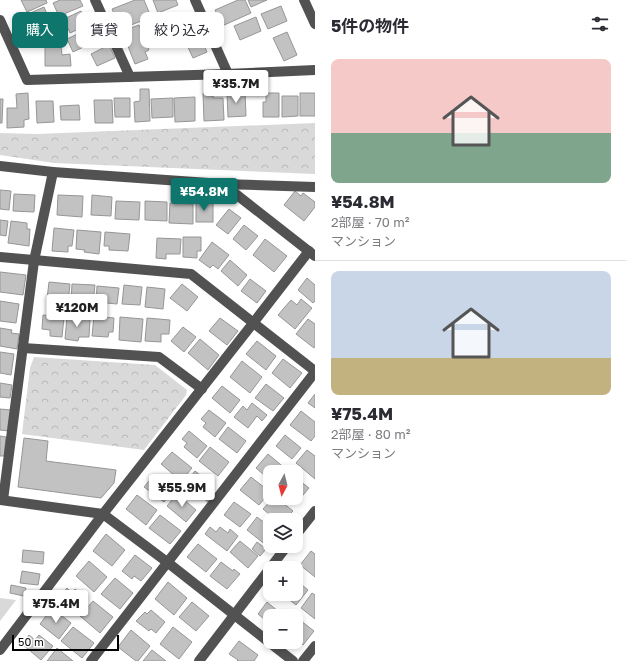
<!DOCTYPE html>
<html lang="ja">
<meta charset="utf-8">
<style>
:root{--surface:#fff;--page:#f7f7f7;--text:#2b2b33;--muted:#7c7c81;--line:#e1e1e2;--accent:#0f766e}
body{margin:0;font-family:"Golos Text","Noto Sans JP",sans-serif;background:var(--page);color:var(--text);height:100vh;display:flex;flex-direction:column;font-size:15px;white-space:nowrap}
*{box-sizing:border-box;margin:0}
p{font-size:13px;color:var(--muted)}
.icon{flex:none;width:22px;height:22px;fill:none;stroke:currentColor;stroke-width:2;stroke-linecap:round;stroke-linejoin:round}
.map{position:relative;flex:1;overflow:hidden}
.details{display:flex;flex-direction:column;background:var(--surface);width:312px}
.details>*{flex:none}
.guide{position:absolute;left:12px;top:12px;width:243px;height:36px;display:flex;gap:8px}
.needle{width:26px;rotate:187deg}
.fabs{position:absolute;left:263px;top:465px;display:grid;gap:8px}
.fabs a{display:grid;place-items:center;width:40px;height:40px;border-radius:8px;background:var(--surface);box-shadow:0 2px 6px #0003;font-size:20px}
.scale{position:absolute;left:12px;bottom:10px;width:107px;box-sizing:border-box;padding-left:4px;border:2px solid #000;border-top:0;font-size:11px;line-height:14px;white-space:nowrap;color:#000;-webkit-text-stroke:3px #fff;paint-order:stroke}
.price{position:absolute;translate:-50% -34px;padding:0 9px;border-radius:4px;background:#fff;color:#222;font-size:13px;line-height:26px;filter:drop-shadow(0 1px 2px #0008)}
.price::after{content:'';position:absolute;left:50%;top:24px;width:12px;height:9px;margin-left:-6px;background:inherit;clip-path:polygon(0 0,100% 0,50% 100%)}
.price.active{background:var(--accent);color:#fff}
ul{padding:0;list-style:none}
li{display:grid;align-content:center;gap:8px;height:212px;padding:0 16px}
li+li{border-top:1px solid var(--line)}
li span{display:grid;place-items:center;height:124px;border-radius:8px;color:#555}
li>.icon{margin-inline-start:auto}
span .icon{width:72px;height:72px;fill:#fffc;stroke-width:1}
li b{font-size:17px}
h2{display:flex;justify-content:space-between;align-items:center;height:48px;padding:0 16px;font-size:17px}
.chip{padding:0 14px;border-radius:8px;background:var(--surface);box-shadow:0 2px 6px #0003;font-size:14px;line-height:36px}
.chip.active{background:var(--accent);color:#fff}
main{display:flex;flex:1;min-height:0}
.map>svg:first-child{display:block}
.park{fill:url(#park-crowns)}
.pitch{fill:#d9d9d9}
.building{fill:#c2c2c2;stroke:#969696}
.lines{fill:none;stroke-linecap:round;stroke-linejoin:round}
.minor{stroke:#525252;stroke-width:10}
</style>
<main>
<div class="map">
<svg width="315" height="661" viewBox="0 0 315 661">
<defs>
<pattern id="park-crowns" width="20" height="18" patternUnits="userSpaceOnUse"><rect width="20" height="18" fill="#d9d9d9"/><path d="M2 6a3 3 0 1 1 6 0M12 15a3 3 0 1 1 6 0" fill="none" stroke="#b8b8b8"/></pattern>
</defs>
<rect width="100%" height="100%" fill="#fff"/>
<g class="park">
<path d="M315,123V174L54,163L0,155V133L37,134Z"/>
<path d="M34,357L155,365L187,390L186,395L144,450L22,434L30,368Z"/>
</g>
<path class="pitch" d="M0,598L16,600L0,621Z"/>
<g class="building">
<path d="M21,0H46L47,3L27,12Z"/>
<path d="M60,0H80L83,6L59,16L53,3Z"/>
<path d="M135,0H144L151,17L121,29L112,9Z"/>
<path d="M153,0H176L178,5L158,13Z"/>
<path d="M238,0H245L251,13L222,26L215,10Z"/>
<path d="M248,0H267L251,7Z"/>
<path d="M281,6L287,21L268,29L261,14Z"/>
<path d="M44,7L47,14L43,15L45,20L28,27L25,22L30,19L28,14Z"/>
<path d="M81,11L87,25L70,33L64,19Z"/>
<path d="M256,17L261,31L240,40L234,26Z"/>
<path d="M51,20L58,36L36,46L29,30Z"/>
<path d="M166,21L170,41L151,45L147,25Z"/>
<path d="M193,21L207,52L193,58L179,28Z"/>
<path d="M139,25L149,50L145,52L148,59L135,64L122,31Z"/>
<path d="M86,30L92,43L73,52L67,39Z"/>
<path d="M287,32L297,55L284,61L273,38Z"/>
<path d="M109,45L115,58L97,66L91,54Z"/>
<path d="M61,46L62,55L70,54L71,66H45V47Z"/>
<path d="M140,89H149L150,121L135,122L134,102L140,101Z"/>
<path d="M245,92L246,116L228,117L227,93Z"/>
<path d="M28,93L29,119L24,120V127L7,128V108H17L16,94Z"/>
<path d="M203,93H213V98H223L224,120L204,121Z"/>
<path d="M266,93H279V117H263V102H266Z"/>
<rect x="300" y="93" width="15" height="23"/>
<path d="M282,96H298V116L282,117Z"/>
<path d="M195,97V121L175,122L174,98Z"/>
<path d="M114,98H130V117H115Z"/>
<path d="M173,98V117L152,118L151,99Z"/>
<path d="M0,99H3L2,123H0Z"/>
<path d="M94,100H112L113,123H95Z"/>
<path d="M36,101H53L54,122L37,123Z"/>
<path d="M79,105L80,120H61L60,106Z"/>
<path d="M0,190L11,191L9,210L0,209Z"/>
<path d="M295,191L301,196L303,193L315,202V207L304,221L284,205Z"/>
<path d="M14,194L35,195L34,212L13,211Z"/>
<path d="M58,195L83,196L82,217L57,215Z"/>
<path d="M92,195L112,197L111,216L91,215Z"/>
<path d="M116,201L140,202L139,220L115,219Z"/>
<path d="M145,201L167,202V221L145,220Z"/>
<path d="M170,203L193,204V224L169,223Z"/>
<rect x="196" y="203" width="17" height="19"/>
<path d="M229,209L241,218L228,234L216,225Z"/>
<path d="M0,220L8,221L6,236L0,235Z"/>
<path d="M11,221L27,223V229H30L29,246L8,243Z"/>
<path d="M244,225L258,236L246,250L233,239Z"/>
<path d="M54,228L74,230L72,246H68V252L52,251Z"/>
<path d="M77,230L101,232L99,254L84,252L85,250L76,249Z"/>
<path d="M105,232L130,234L128,251L109,250V246H104Z"/>
<path d="M183,237H201V251H197V258L183,257Z"/>
<path d="M157,238L181,239L180,254H166V259L156,258Z"/>
<path d="M265,239L287,256L274,272L253,255Z"/>
<path d="M212,242L229,255L218,269L213,265L210,268L199,260Z"/>
<path d="M230,260L247,275L238,286L221,271Z"/>
<path d="M0,272L26,275L23,295L0,292Z"/>
<path d="M307,278L315,285V301L313,303L298,290Z"/>
<path d="M250,279L266,291L257,303L241,291Z"/>
<path d="M49,282L70,284L68,302L47,299Z"/>
<path d="M72,284L95,285L93,302H89L88,306H83V302L71,301Z"/>
<path d="M182,284L198,297L187,311L170,298Z"/>
<path d="M124,285L142,287L140,305L122,304Z"/>
<path d="M97,286L119,288L117,304L96,302Z"/>
<path d="M147,287L165,289L163,309L145,307Z"/>
<path d="M301,299L312,308L295,329L278,315L291,300L297,305Z"/>
<path d="M0,301L19,304L16,323L0,321Z"/>
<path d="M43,315L64,317L62,337L50,336V330L42,329Z"/>
<path d="M94,316L114,318L113,332H109L108,337L92,336Z"/>
<path d="M67,317L90,319L89,337H79L78,341L65,339Z"/>
<path d="M120,317L143,319L141,342L119,340Z"/>
<path d="M147,318L170,320L169,334H161V342L145,341Z"/>
<path d="M220,318L238,331L227,345L209,331Z"/>
<path d="M308,319L315,324V346L314,348L296,334Z"/>
<path d="M183,327L196,337L184,352L171,341Z"/>
<path d="M0,328L12,330L11,333L19,334L17,349L0,346Z"/>
<path d="M200,339L219,355L208,370L188,353Z"/>
<path d="M257,341L276,356L266,370L246,354Z"/>
<path d="M0,352L14,354L11,375L0,373Z"/>
<path d="M283,359L302,373L290,388L272,373Z"/>
<path d="M242,361L262,377L250,393L230,377Z"/>
<path d="M0,383L12,385L10,398L0,397Z"/>
<path d="M266,384L284,398L273,411L255,398Z"/>
<path d="M222,386L240,400L230,413L212,398Z"/>
<path d="M315,394V408L308,403Z"/>
<path d="M252,403L267,415L262,421L257,416L248,428L234,417L243,406L247,410Z"/>
<path d="M0,409L11,410L9,431L0,430Z"/>
<path d="M209,410L226,423L215,437L203,427L206,423L201,419Z"/>
<path d="M301,411L315,422V436L311,441L290,425Z"/>
<path d="M228,427L246,441L237,453L219,439Z"/>
<path d="M189,431L207,446L197,458L184,447L187,443L182,439Z"/>
<path d="M285,435L301,448L292,459L276,446Z"/>
<path d="M0,436L6,437L4,456H0Z"/>
<path d="M24,438L48,441L46,461L116,470L114,483L101,498L18,487Z"/>
<path d="M210,447L229,462L218,476L199,461Z"/>
<path d="M307,450L315,456V479L296,463Z"/>
<path d="M172,452L192,468L181,481L161,464Z"/>
<path d="M268,454L287,470L285,472H270V480L256,468Z"/>
<path d="M195,471L214,486L207,494L211,498L208,502L185,484Z"/>
<path d="M154,475L173,490L164,502L144,487Z"/>
<path d="M251,477L270,492L259,505L240,490Z"/>
<path d="M296,478L309,488L298,501L295,498H296Z"/>
<path d="M177,494L196,510L186,522L167,506Z"/>
<path d="M137,495L157,510L146,525L126,509Z"/>
<path d="M273,498H277L293,511L284,520H276L263,509Z"/>
<path d="M234,502L251,514L240,527L224,515Z"/>
<path d="M160,515L181,531L170,544L149,528Z"/>
<path d="M257,517L270,527V540L266,545L247,530Z"/>
<path d="M210,527L216,532L220,527L228,533L230,529L238,536L227,551L205,534Z"/>
<path d="M106,534L125,550L112,566L93,551Z"/>
<path d="M240,541L258,556L248,568L230,552Z"/>
<path d="M257,542L266,549L260,556L252,549Z"/>
<path d="M198,544L217,559L206,572L187,557Z"/>
<path d="M23,550L44,552L43,564L22,562Z"/>
<path d="M311,551L315,554V577L300,565Z"/>
<path d="M135,555L152,568L141,581L134,576L132,579L122,571Z"/>
<path d="M89,561L107,577L94,592L76,576Z"/>
<path d="M221,562L233,571L234,569L240,574L227,589L210,576Z"/>
<path d="M22,571L40,574L38,585L20,583Z"/>
<path d="M115,578L133,593L120,609L101,594Z"/>
<path d="M296,580L308,590L296,605L282,594H296Z"/>
<path d="M168,582L187,598L174,615L155,599Z"/>
<path d="M11,585L26,588L24,596L10,593Z"/>
<path d="M67,588L72,593L75,589L88,599L75,615L57,601Z"/>
<path d="M312,593L315,595V619L301,608Z"/>
<path d="M93,601L113,617L100,633L80,616Z"/>
<path d="M192,602L209,616L196,631L179,617Z"/>
<path d="M267,602L284,616H270V624L258,614Z"/>
<path d="M52,608L71,623L59,639L40,624Z"/>
<path d="M151,610L165,622L156,633L151,629L149,631L136,621L145,612L147,614Z"/>
<path d="M296,617L314,631L303,645L298,641L296,643L295,642Z"/>
<path d="M73,627L94,643L82,658L61,641Z"/>
<path d="M173,627L192,642L179,659L160,644Z"/>
<path d="M131,630L150,646L138,661H136L118,647Z"/>
<path d="M29,635L35,640L39,635L53,646L41,660L22,644Z"/>
<path d="M239,641L258,655L254,661H237L238,660L229,654Z"/>
<path d="M57,648L73,661H47Z"/>
<path d="M152,650L166,661H143Z"/>
</g>
<g class="lines">
<g class="minor">
<path d="M95,0L130,77"/>
<path d="M195,0L228,74"/>
<path d="M304,0L315,24"/>
<path d="M0,20L27,80L228,74L315,70"/>
<path d="M0,166L53,172L223,184L315,256"/>
<path d="M223,184L315,187"/>
<path d="M0,257L191,274L315,371"/>
<path d="M23,348L159,357L202,389"/>
<path d="M0,500L103,514L167,562L293,661"/>
<path d="M3,500L34,261L53,172"/>
<path d="M296,535L315,511"/>
<path d="M0,650L103,514L254,322L309,251"/>
<path d="M91,661L315,372"/>
<path d="M199,661L287,546"/>
<path d="M303,661L315,646"/>
</g>
</g>
</svg>
<div class="fabs">
<a><svg class="needle" viewBox="-14 -14 28 28"><path d="M0-13l5 13h-10z" fill="#e53935"/><path d="M0 13l5-13h-10z" fill="#7c7c81"/></svg></a>
<a><svg class="icon" aria-label="layers" viewBox="0 0 24 24"><path d="M12 4l9 5-9 5-9-5zM3 14l9 5 9-5"/></svg></a>
<a>+</a>
<a>−</a>
</div>
<div class="scale">50 m</div>
<b class="price" style="left:236px;top:104px">¥35.7M</b>
<b class="price active" style="left:204px;top:212px">¥54.8M</b>
<b class="price" style="left:77px;top:328px">¥120M</b>
<b class="price" style="left:182px;top:508px">¥55.9M</b>
<b class="price" style="left:56px;top:624px">¥75.4M</b>
<div class="guide">
<a class="chip active">購入</a>
<a class="chip">賃貸</a>
<a class="chip">絞り込み</a>
</div>
</div>
<section class="details">
<h2>5件の物件<svg class="icon" aria-label="filters" viewBox="0 0 24 24"><path d="M4 7h16M4 17h16"/><circle cx="9" cy="7" r="2"/><circle cx="15" cy="17" r="2"/></svg></h2>
<ul>
<li><span style="background:linear-gradient(#f6c9c9 60%,#7fa58c 0)"><svg class="icon" aria-label="home" viewBox="0 0 24 24"><path d="M3 11l9-7 9 7M6 9v11h12V9"/></svg></span><div><b>¥54.8M</b><p>2部屋 · 70 m²</p><p>マンション</p></div></li>
<li><span style="background:linear-gradient(#c9d6e8 70%,#c2b280 0)"><svg class="icon" aria-label="home" viewBox="0 0 24 24"><path d="M3 11l9-7 9 7M6 9v11h12V9"/></svg></span><div><b>¥75.4M</b><p>2部屋 · 80 m²</p><p>マンション</p></div></li>
</ul>
</section>
</main>
